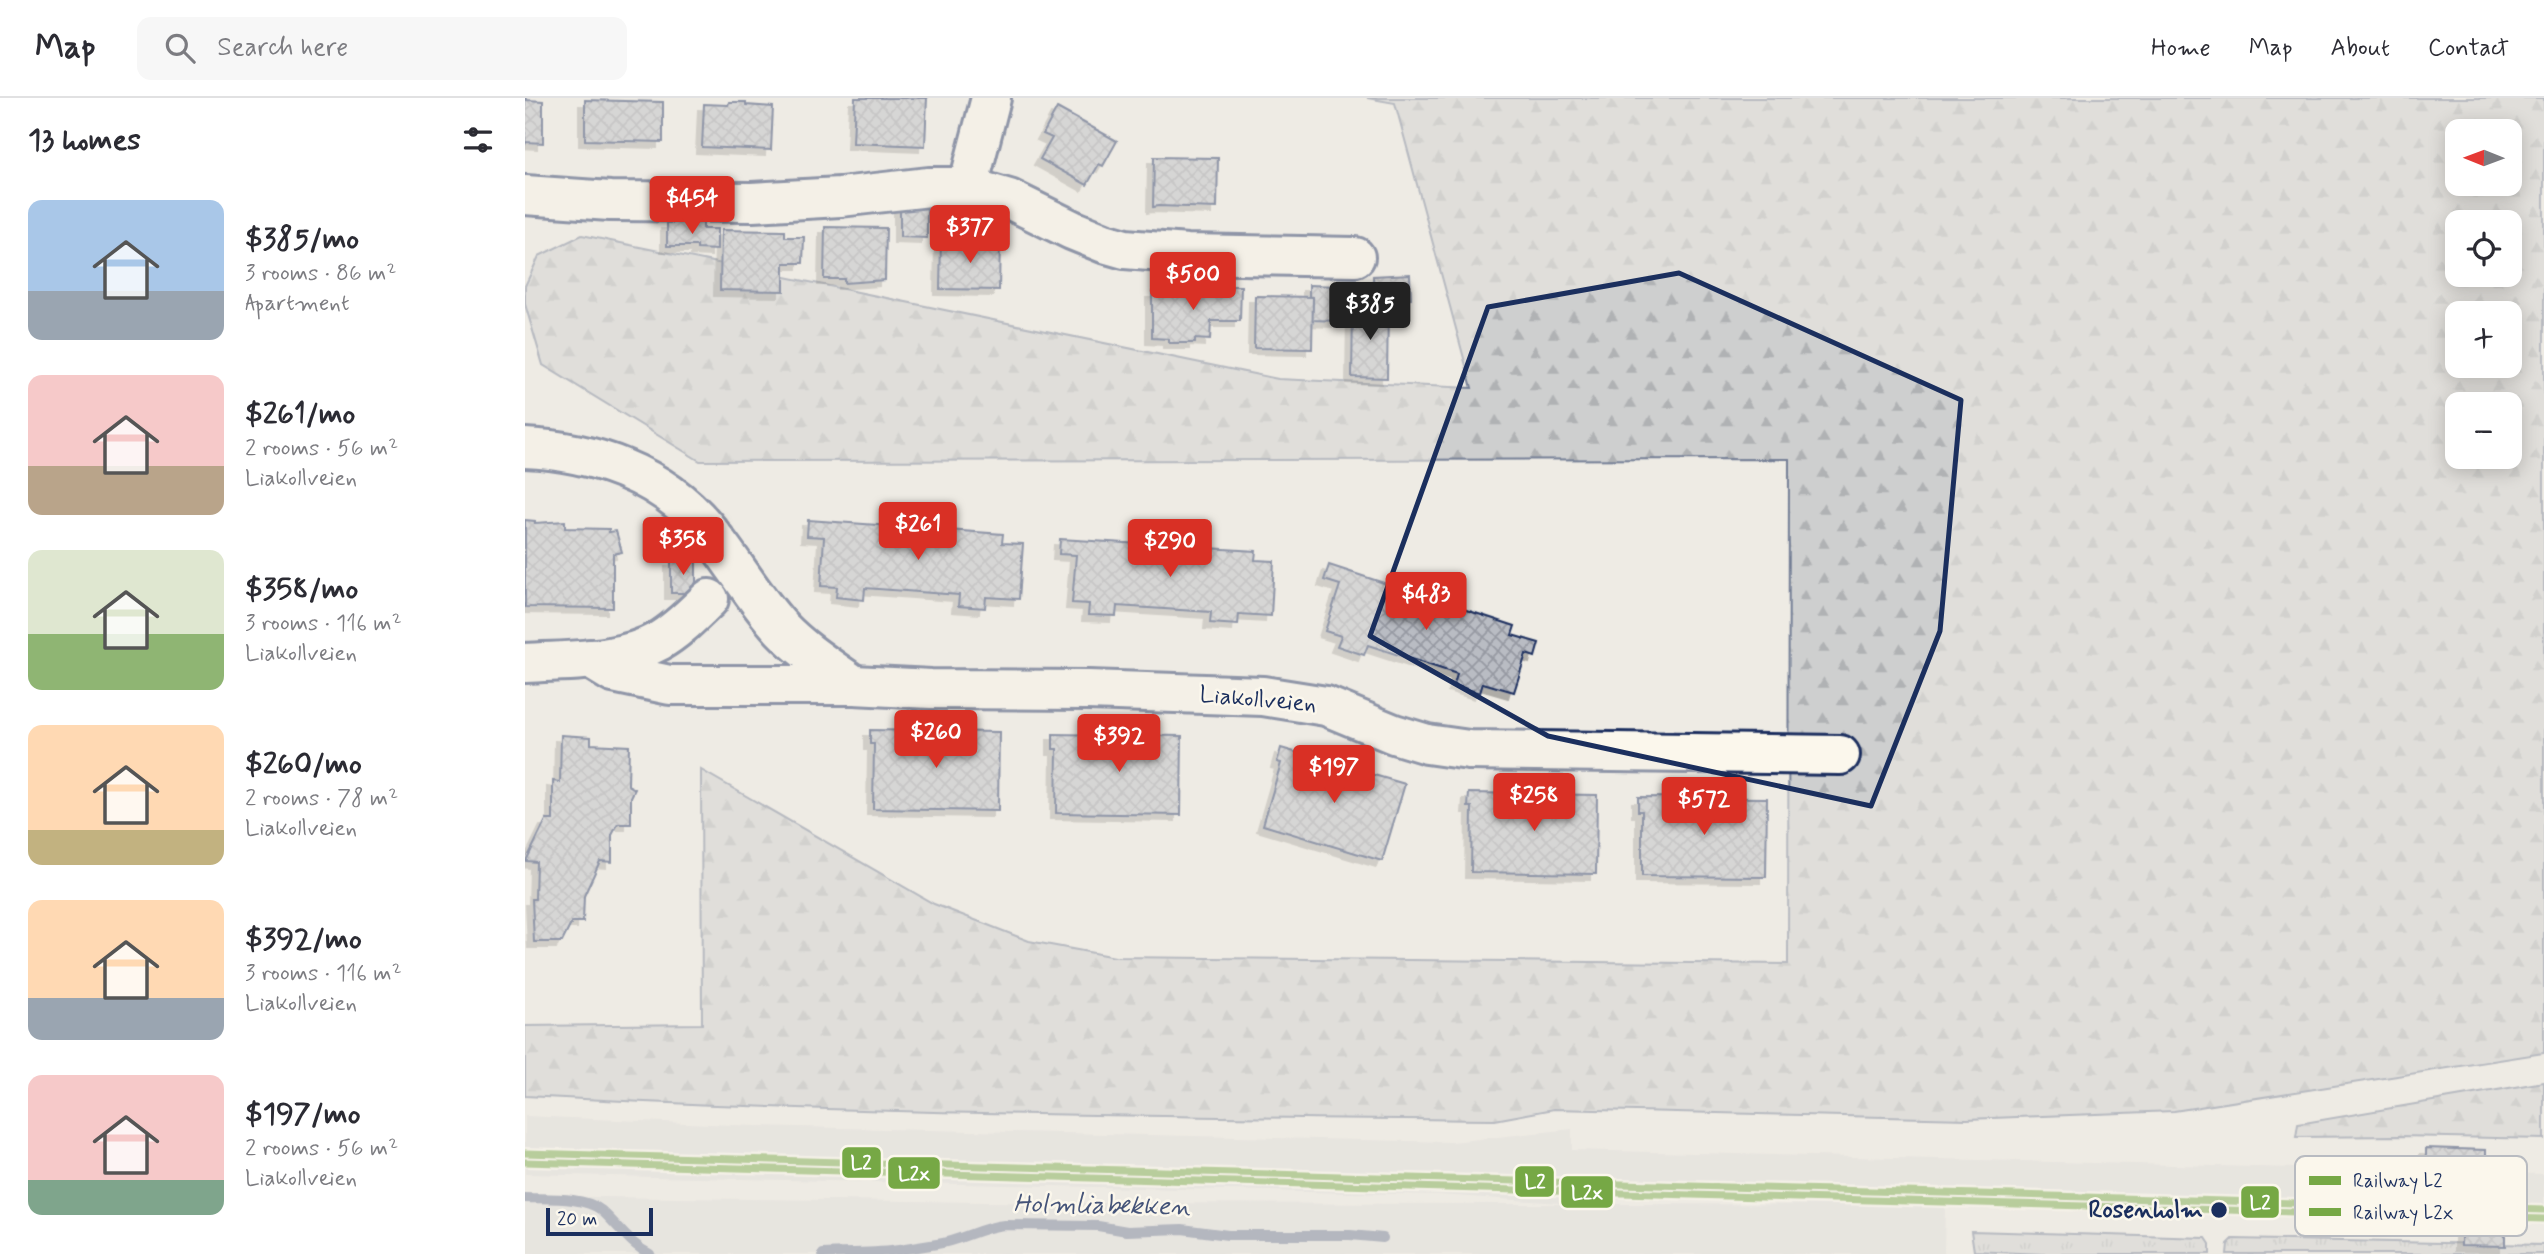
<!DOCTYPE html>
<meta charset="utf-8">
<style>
:root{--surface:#fff;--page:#f7f7f7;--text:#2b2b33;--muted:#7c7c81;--line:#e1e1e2;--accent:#d93025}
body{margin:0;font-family:Mynerve,sans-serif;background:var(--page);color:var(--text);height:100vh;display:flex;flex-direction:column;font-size:26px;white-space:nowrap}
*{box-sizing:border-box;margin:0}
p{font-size:23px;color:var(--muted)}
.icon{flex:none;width:38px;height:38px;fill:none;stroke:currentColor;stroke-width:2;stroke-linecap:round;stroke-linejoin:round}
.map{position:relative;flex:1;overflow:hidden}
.drawer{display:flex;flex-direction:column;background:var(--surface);width:525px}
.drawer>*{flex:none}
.needle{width:46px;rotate:271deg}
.controls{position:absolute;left:1920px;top:21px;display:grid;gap:14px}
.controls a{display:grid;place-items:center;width:77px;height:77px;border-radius:14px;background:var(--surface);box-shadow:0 4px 18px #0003;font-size:35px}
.scale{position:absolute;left:21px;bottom:18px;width:107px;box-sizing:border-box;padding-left:7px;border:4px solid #1b2f5e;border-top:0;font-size:19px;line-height:24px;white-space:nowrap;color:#1b2f5e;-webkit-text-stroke:5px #fbf7ec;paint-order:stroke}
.price{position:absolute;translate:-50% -60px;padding:0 16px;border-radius:7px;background:var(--accent);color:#fff;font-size:23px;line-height:46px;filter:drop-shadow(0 2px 4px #0008)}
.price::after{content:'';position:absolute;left:50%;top:42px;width:21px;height:16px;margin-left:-10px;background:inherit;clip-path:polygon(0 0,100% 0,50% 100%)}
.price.selected{background:#222;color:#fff}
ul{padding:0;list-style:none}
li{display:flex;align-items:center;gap:21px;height:175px;padding:0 28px}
li span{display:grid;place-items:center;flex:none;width:196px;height:140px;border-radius:14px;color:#555}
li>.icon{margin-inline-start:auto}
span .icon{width:84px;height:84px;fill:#fffc;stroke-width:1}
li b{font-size:30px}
h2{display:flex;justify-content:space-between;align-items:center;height:84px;padding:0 28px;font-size:30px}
header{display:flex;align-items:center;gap:42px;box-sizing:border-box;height:98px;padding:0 35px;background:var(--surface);border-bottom:2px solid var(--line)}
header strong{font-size:33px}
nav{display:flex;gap:38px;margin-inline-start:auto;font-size:24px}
.search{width:490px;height:63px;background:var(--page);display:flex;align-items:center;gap:18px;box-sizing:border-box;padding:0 24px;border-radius:14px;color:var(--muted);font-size:26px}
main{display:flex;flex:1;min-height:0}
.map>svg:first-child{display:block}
.built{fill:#deddda}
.grass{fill:url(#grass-tufts);stroke:#747f96;stroke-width:2}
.forest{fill:url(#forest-firs);stroke:#747f96;stroke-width:2;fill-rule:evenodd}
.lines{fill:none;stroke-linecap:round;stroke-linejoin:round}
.stream{stroke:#6d7892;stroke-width:10}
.building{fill:url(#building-cross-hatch);stroke:#1b2f5e;stroke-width:2;filter:url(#shadow)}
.minor-casing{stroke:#1b2f5e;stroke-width:44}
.minor{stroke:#fbf7ec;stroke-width:38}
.rail-1-casing{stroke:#fbf7ec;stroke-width:12}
.rail-2-casing{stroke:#fbf7ec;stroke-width:12}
.rail-1{stroke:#76a845;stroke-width:7}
.rail-2{stroke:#76a845;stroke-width:7}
.marked{fill:none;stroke:#1b2f5e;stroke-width:5;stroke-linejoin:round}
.stop-dot{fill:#1b2f5e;stroke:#fbf7ec;stroke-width:2.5}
.labels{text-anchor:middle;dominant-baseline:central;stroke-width:5;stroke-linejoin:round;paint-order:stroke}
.street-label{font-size:24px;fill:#1b2f5e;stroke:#fbf7ec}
.stop-label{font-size:24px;font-weight:bold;fill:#1b2f5e;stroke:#fbf7ec;text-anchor:end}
.water-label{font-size:26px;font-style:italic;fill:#445378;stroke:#fbf7ec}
.key{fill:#fbf7ec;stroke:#b8bbc1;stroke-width:2}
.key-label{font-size:19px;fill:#1b2f5e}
.line-badge{stroke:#fbf7ec;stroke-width:2.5}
.badge-label{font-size:19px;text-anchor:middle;font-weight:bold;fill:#fff}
</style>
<header>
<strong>Map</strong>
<div class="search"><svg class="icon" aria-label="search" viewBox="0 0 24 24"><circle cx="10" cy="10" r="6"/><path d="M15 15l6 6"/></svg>Search here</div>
<nav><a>Home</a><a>Map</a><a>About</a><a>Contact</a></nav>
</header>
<main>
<section class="drawer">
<h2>13 homes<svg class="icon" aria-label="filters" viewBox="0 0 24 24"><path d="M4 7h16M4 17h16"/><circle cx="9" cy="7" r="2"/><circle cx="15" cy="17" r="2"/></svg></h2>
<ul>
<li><span style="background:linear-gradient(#a9c7e8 65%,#9aa5b1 0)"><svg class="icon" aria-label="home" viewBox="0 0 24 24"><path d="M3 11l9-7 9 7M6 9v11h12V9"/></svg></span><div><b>$385/mo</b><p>3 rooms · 86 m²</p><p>Apartment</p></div></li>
<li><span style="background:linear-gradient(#f6c9c9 65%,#b9a48a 0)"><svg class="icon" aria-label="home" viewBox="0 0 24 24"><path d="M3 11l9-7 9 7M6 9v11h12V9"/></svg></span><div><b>$261/mo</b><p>2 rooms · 56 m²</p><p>Liakollveien</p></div></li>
<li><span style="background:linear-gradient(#dfe7d0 60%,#8fb573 0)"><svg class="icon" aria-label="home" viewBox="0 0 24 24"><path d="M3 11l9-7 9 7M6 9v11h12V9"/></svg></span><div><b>$358/mo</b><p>3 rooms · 116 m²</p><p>Liakollveien</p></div></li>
<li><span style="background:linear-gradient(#ffd9b3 75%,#c2b280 0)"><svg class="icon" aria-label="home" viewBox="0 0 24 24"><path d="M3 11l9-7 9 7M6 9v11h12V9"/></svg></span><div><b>$260/mo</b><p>2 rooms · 78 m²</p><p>Liakollveien</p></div></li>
<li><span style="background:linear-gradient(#ffd9b3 70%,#9aa5b1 0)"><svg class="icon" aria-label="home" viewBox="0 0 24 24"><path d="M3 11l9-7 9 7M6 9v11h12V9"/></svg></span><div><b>$392/mo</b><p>3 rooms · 116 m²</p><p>Liakollveien</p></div></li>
<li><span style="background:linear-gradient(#f6c9c9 75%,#7fa58c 0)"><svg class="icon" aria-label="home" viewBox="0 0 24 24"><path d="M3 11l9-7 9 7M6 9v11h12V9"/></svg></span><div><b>$197/mo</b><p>2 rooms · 56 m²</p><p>Liakollveien</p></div></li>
</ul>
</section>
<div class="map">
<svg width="2019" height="1156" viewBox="0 0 2019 1156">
<defs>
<pattern id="grass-tufts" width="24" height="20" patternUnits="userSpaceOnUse" patternTransform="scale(1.75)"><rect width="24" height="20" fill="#cecfcf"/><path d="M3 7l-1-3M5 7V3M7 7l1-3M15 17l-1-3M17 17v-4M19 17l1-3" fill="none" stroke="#b0b2b4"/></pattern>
<pattern id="forest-firs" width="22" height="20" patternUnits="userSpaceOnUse" patternTransform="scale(1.75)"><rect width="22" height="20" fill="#cecfcf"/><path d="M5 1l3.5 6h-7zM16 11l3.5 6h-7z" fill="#b0b2b4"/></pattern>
<pattern id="building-cross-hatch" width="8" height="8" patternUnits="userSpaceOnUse" patternTransform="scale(1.75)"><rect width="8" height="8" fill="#b9bcc3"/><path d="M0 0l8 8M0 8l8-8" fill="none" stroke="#9699a2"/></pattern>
<filter id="shadow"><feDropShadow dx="-6" dy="6" stdDeviation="0" flood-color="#0004"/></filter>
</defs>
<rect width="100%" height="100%" fill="#eeebe4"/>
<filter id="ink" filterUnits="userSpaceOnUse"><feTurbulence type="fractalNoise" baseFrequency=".0143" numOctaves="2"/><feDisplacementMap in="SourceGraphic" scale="14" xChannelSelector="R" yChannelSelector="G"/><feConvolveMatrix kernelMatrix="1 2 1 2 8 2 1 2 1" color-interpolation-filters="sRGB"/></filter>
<g filter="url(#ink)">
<path class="built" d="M0,1018L231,1028L927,1044L1047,1031V1052L2019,1076V1121L1051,1097V1106L1420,1107L1419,1156H0V1098L532,1105L1050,1106L914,1097L0,1076Z"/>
<g class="grass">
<path d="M1446,1133L1681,1140L1685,1146V1156H1517L1449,1153Z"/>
<path d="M1708,1141L2019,1147V1156H1702L1703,1146Z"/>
</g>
<g class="forest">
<path d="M842,0H2019V955L1649,1013L1442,1021L1029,1011L970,1022C647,1019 323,1016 0,998V928L177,926L176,672L409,806L504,843L590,859L1263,866L1264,361L175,363L18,267L0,206V188L14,158L57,137L753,281L947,290L870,5ZM1932,33H1984V86H1932ZM1932,124H1984V177H1932ZM1932,215H1984V268H1932ZM1932,306H1984V359H1932Z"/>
<path d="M2019,984V1041L1874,1038L1771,1039L1773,1026Z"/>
</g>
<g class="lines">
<g class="stream">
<path d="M0,1100C21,1101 59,1098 76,1112C93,1127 104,1146 125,1156"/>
<path d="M298,1156C323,1154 350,1156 374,1152C387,1150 399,1148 412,1146C435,1143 456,1129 479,1127L573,1128L602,1133L657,1131L703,1137H825L858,1140"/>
</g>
</g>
<g class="building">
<path d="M0,0L2,2L18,3V45L1,44L0,47Z"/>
<path d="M330,0H402L400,48L328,45Z"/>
<path d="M60,2L138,4V44L60,42Z"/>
<path d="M204,4H221V7L248,9L246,52L177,49L179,6L203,7Z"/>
<path d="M532,10L592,43L578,68L574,66L562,87L515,61L527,40L518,36Z"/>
<path d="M629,59L693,60L692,110L633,108L628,109Z"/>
<path d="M375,107H402V140L375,139Z"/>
<path d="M142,125H178V131H192V152L172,151V148H142Z"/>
<path d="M300,129L361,130L360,182L319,185V181H299Z"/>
<path d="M196,132L260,133V139H279L278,165H259V193L195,192Z"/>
<path d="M416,141L475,142L474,192L415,191Z"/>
<path d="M885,176L886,200L849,202L848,178Z"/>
<path d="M784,187L815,188V223L787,222L788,199H784Z"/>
<path d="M638,188H671V195H683V188H716L715,223H686L685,242L670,241V245H644V241L627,240V194H638Z"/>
<path d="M730,198L788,199L787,251L729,250Z"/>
<path d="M828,209L863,210L862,280L827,279Z"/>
<path d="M0,422L10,423V425L40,423V430L84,431V434L91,433L97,454L88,456V510L0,509Z"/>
<path d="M283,422L478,436L477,445L498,446L494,501L461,499L460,510L433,508L434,497L340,490L339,502L311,499L312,489L296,488L299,439L282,438Z"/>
<path d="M535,441L731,453L730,462L749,463L746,518L714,516L713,527L685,525L686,514L592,508L591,518L563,517L564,506L547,505L551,457L534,456Z"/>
<path d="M146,463L171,464V488L164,495H146Z"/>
<path d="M804,467L990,528L987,537L1014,545L1010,559L1001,556L989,594L958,585L955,595L929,587L932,576L843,547L839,557L812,548L816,538L800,533L815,487L799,482Z"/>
<path d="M345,632L474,634L473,713L348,711L349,646H345Z"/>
<path d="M528,636L657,638L656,717L531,715L532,651H528Z"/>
<path d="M36,637L66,639V646L104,648L103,687L110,691L106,699V726H93L87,737V764L75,763L59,798L58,824H47L37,844H9L7,801H10L11,764L1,763L21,722H28V683L35,684Z"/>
<path d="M756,650L880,686L857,763L738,727L756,665L752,664Z"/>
<path d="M944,695L1072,697L1071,776L946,774L947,709H943Z"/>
<path d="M1113,699L1242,700L1241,779L1117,778V713H1113Z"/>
<path d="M1901,1050L1961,1052V1067L1901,1065Z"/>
<path d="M1936,1132L1980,1133V1148L1936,1147Z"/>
</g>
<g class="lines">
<g class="minor-casing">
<g id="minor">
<path d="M443,89L466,0"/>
<path d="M0,97L85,103L227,104L315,99L404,89H443L484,101L547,132L579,145L600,151L662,156L830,159"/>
<path d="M0,350C67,353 136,376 180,429C207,461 228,500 257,531C278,553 304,569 329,587"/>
<path d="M65,561L88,575L145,587H329L406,591L563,592L738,598L801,608L869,636L902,646L944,652L1315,657"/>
<path d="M0,565C43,562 95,565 134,543C153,532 168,516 184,501"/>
</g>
</g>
<use href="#minor" class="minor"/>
<g class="rail-1-casing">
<path id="rail-1" d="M0,1055L2019,1112"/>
</g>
<g class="rail-2-casing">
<path id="rail-2" d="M0,1064L2019,1121"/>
</g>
<use href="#rail-1" class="rail-1"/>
<use href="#rail-2" class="rail-2"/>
</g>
</g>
<path d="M0 0H2019V1156H0ZM1154,175L1436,302L1415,533L1346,708L1023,638L845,538L963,209Z" fill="#eeebe4" fill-opacity=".55" fill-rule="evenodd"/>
<path class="marked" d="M1154,175L1436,302L1415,533L1346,708L1023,638L845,538L963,209Z"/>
<circle class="stop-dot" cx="1694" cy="1112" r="9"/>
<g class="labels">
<g class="street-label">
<text transform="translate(733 602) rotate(5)">Liakollveien</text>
</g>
<g class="stop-label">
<text x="1678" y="1112">Rosenholm</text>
</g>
<g class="water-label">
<text transform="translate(577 1108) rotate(1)">Holmliabekken</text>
</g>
</g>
<rect x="1770" y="1058" width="232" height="80" rx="10" class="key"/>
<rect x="1784" y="1078" width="32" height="9" fill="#76a845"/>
<rect x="1784" y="1110" width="32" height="8" fill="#76a845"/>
<g class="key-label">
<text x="1828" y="1089">Railway L2</text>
<text x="1828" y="1121">Railway L2x</text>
</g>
<g class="line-badge">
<rect x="316" y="1048" width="41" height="33" rx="7" fill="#76a845"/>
<rect x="362" y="1058" width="54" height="34" rx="7" fill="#76a845"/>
<rect x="989" y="1067" width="41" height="33" rx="7" fill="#76a845"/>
<rect x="1035" y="1077" width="54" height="34" rx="7" fill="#76a845"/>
<rect x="1715" y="1087" width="40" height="34" rx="7" fill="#76a845"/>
</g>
<g class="badge-label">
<text x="336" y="1071">L2</text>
<text x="389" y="1082">L2x</text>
<text x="1010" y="1090">L2</text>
<text x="1062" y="1101">L2x</text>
<text x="1735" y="1111">L2</text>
</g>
</svg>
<div class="controls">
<a><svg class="needle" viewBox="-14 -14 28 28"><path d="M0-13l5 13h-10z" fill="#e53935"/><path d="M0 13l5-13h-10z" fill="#7c7c81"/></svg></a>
<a><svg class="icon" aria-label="locate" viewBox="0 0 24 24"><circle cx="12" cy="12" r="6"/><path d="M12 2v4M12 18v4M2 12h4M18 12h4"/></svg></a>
<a>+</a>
<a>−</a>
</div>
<div class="scale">20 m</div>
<b class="price" style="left:167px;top:138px">$454</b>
<b class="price" style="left:445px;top:167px">$377</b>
<b class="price" style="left:668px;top:214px">$500</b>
<b class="price selected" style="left:845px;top:244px">$385</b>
<b class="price" style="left:393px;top:464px">$261</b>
<b class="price" style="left:158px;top:479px">$358</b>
<b class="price" style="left:645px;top:481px">$290</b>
<b class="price" style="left:901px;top:534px">$483</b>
<b class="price" style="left:411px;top:672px">$260</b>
<b class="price" style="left:594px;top:676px">$392</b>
<b class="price" style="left:809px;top:707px">$197</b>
<b class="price" style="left:1009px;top:735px">$258</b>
<b class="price" style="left:1179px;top:739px">$572</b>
</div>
</main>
